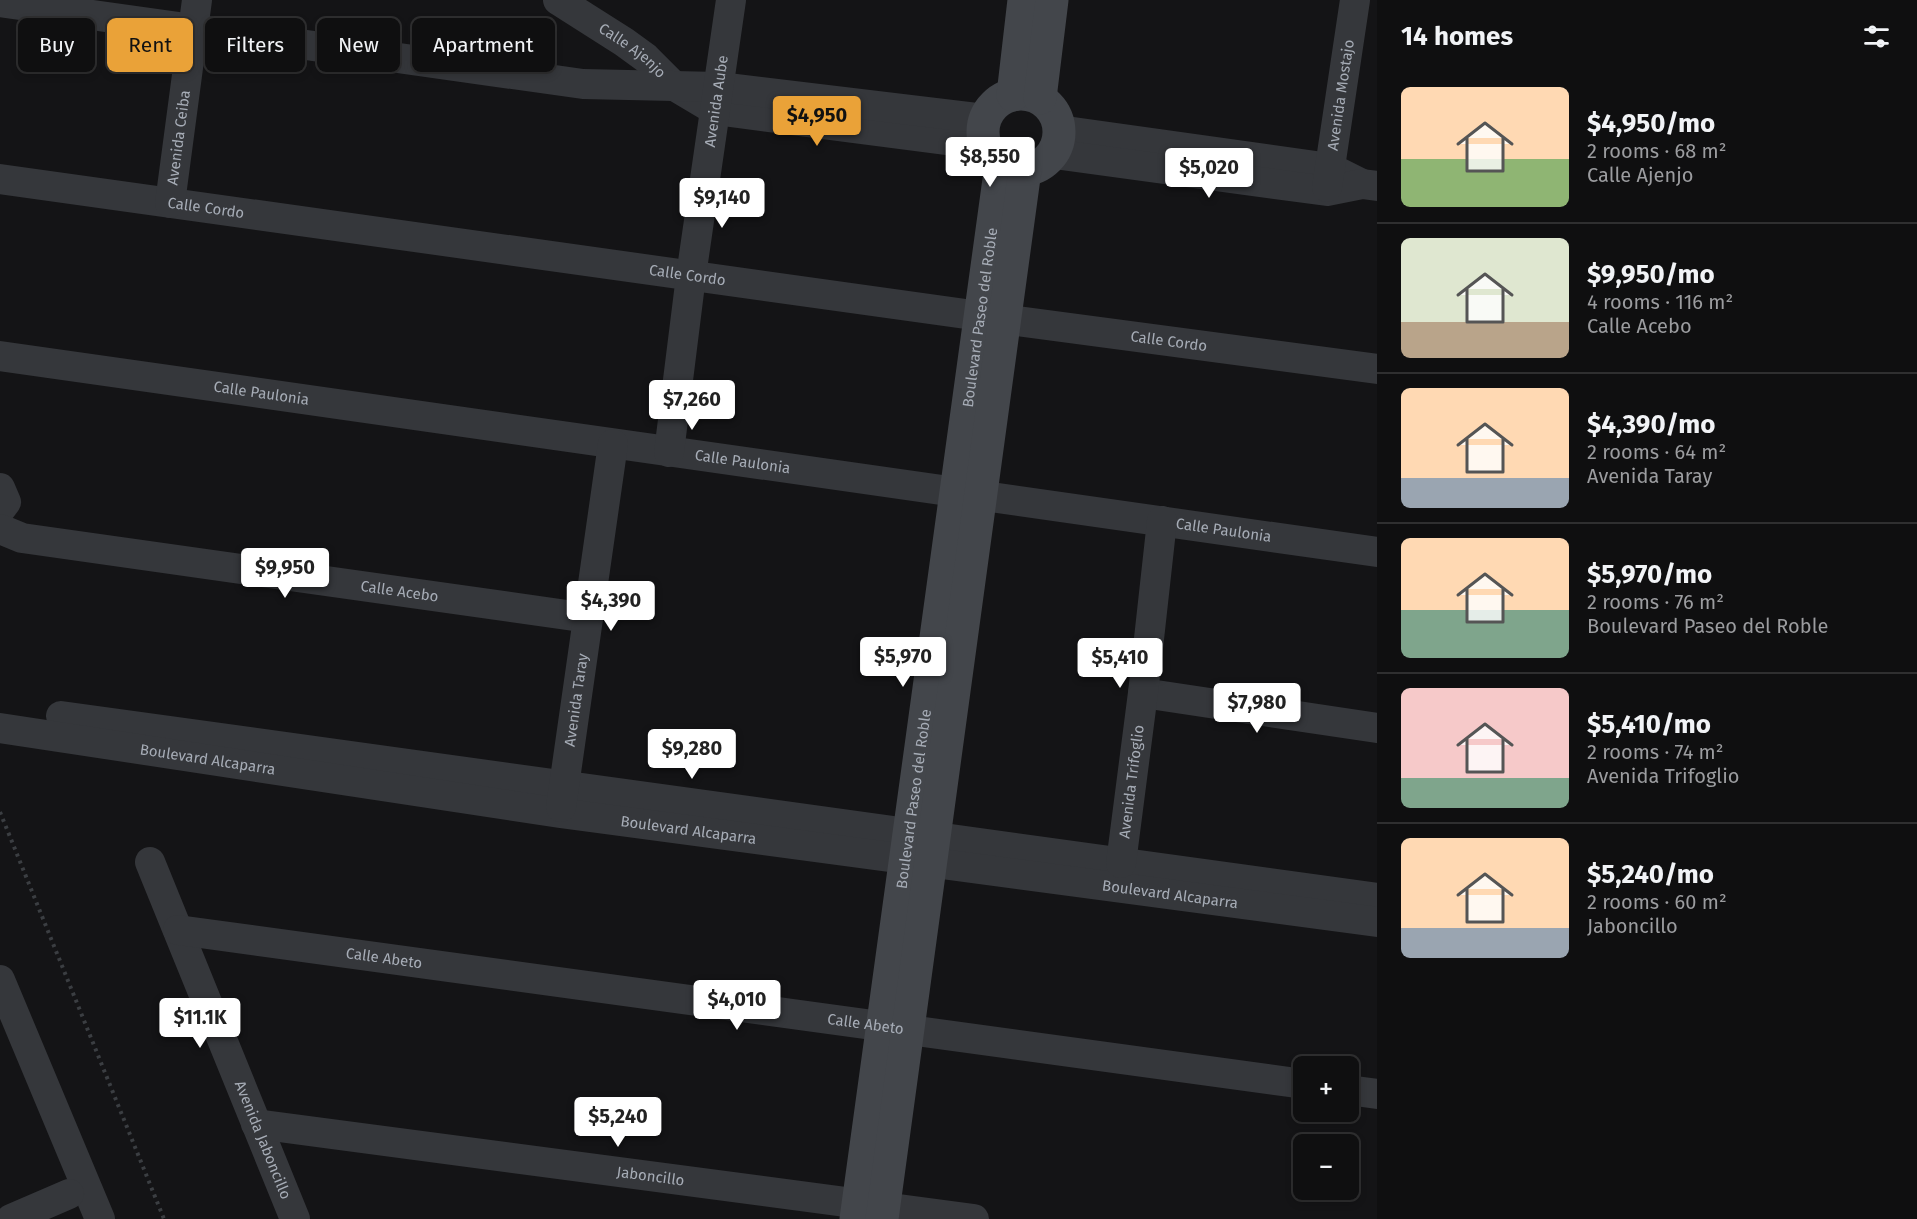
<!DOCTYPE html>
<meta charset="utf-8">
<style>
:root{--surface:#0f0f10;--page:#181819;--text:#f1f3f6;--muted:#9b9c9f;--line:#2f2f30;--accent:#eaa238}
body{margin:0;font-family:"Fira Sans",sans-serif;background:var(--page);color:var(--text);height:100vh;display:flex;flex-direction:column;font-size:22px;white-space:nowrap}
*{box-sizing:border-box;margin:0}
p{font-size:20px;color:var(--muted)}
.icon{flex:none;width:33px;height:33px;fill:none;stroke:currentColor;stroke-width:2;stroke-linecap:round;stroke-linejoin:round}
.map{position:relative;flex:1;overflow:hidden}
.sheet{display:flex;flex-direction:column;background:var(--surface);width:540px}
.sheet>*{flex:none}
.guide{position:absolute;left:18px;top:18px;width:570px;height:54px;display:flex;gap:12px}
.tools{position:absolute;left:1293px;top:1056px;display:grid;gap:12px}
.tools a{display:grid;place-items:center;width:66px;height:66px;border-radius:9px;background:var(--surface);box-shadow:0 3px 9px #0003,0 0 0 2px var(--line);font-size:30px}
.price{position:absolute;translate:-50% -51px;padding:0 14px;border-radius:6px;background:#fff;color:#222;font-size:20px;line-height:39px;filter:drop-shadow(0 2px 3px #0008)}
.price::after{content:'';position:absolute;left:50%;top:36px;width:18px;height:14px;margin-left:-9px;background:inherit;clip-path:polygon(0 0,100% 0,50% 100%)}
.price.active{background:var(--accent);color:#111}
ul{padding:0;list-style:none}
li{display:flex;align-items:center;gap:18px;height:150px;padding:0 24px}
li+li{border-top:2px solid var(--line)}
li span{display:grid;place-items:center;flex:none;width:168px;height:120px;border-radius:9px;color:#555}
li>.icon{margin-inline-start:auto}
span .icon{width:72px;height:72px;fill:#fffc;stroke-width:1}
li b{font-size:26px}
h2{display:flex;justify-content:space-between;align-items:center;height:72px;padding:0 24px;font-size:26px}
.tag{padding:0 21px;border-radius:9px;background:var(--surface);box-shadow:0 3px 9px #0003,0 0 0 2px var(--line);font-size:21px;line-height:54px}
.tag.active{background:var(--accent);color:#111}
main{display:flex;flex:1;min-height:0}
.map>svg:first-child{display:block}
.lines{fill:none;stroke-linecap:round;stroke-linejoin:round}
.path{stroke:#3b3e42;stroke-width:4;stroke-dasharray:3 4.5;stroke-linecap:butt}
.street{stroke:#35373b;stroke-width:30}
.secondary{stroke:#43464b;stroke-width:33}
.labels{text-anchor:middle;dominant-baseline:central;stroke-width:6;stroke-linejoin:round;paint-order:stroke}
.street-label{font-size:15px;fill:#a6acb6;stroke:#0f0f11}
</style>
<main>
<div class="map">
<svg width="1377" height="1219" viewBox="0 0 1377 1219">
<rect width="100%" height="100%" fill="#141416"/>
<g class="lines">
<path class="path" d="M0,812L164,1219"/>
<g class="street">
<path id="s1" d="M558,0L624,42L646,58L673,85L715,110L984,145"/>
<path d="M0,2L583,84L719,87L985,119"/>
<path d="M1059,130L1330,168L1362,184"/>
<path d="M1054,154L1327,191L1362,184L1377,186"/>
<path id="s2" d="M0,179L980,316L1377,369"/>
<path id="s3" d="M1327,187L1355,0"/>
<path id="s4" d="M170,203L197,0"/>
<path id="s5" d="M0,356L1377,552"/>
<path id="s6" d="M669,452L691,276L731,0"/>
<path d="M0,488L6,502L0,510"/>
<path id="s7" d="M0,529L22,538L588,618"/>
<path d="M1143,693L1377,728"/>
<path d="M61,716L1377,898"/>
<path id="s8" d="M0,728L560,813L1377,922"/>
<path id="s9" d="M561,807L613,444"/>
<path id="s10" d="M150,862L295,1219"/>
<path id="s11" d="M1121,863L1143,693L1162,521"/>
<path id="s12" d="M178,930L1304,1084"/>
<path d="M0,980L100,1219"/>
<path d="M1348,1090L1377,1094"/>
<path id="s13" d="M256,1124L974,1219"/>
<path d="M11,1219L69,1194"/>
</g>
<g class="secondary">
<circle cx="1021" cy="132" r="38"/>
<path d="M1013,95L1024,0"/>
<path d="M1040,98L1052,0"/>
<path id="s14" d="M856,1219L1001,165"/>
<path d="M882,1219L1025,170"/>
</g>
</g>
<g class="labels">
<g class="street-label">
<text stroke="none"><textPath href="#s1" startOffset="90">Calle Ajenjo</textPath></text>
<text stroke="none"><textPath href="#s3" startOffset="93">Avenida Mostajo</textPath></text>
<text stroke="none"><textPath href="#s6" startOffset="354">Avenida Aube</textPath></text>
<text stroke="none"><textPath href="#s4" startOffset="66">Avenida Ceiba</textPath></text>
<text stroke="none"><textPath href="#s2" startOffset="208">Calle Cordo</textPath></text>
<text stroke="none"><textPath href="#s2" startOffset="694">Calle Cordo</textPath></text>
<text stroke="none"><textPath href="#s14" startOffset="910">Boulevard Paseo del Roble</textPath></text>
<text stroke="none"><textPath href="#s2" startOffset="1180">Calle Cordo</textPath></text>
<text stroke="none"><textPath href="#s5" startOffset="264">Calle Paulonia</textPath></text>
<text stroke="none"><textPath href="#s5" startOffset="750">Calle Paulonia</textPath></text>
<text stroke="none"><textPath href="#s5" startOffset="1236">Calle Paulonia</textPath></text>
<text stroke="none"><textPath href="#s7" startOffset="405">Calle Acebo</textPath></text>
<text stroke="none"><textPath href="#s9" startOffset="108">Avenida Taray</textPath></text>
<text stroke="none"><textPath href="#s8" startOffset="210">Boulevard Alcaparra</textPath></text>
<text stroke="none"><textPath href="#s11" startOffset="82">Avenida Trifoglio</textPath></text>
<text stroke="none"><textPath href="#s14" startOffset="424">Boulevard Paseo del Roble</textPath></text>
<text stroke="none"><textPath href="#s8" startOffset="696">Boulevard Alcaparra</textPath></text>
<text stroke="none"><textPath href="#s8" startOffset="1182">Boulevard Alcaparra</textPath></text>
<text stroke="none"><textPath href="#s12" startOffset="208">Calle Abeto</textPath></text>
<text stroke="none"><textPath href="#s12" startOffset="694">Calle Abeto</textPath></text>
<text stroke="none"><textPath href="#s10" startOffset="300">Avenida Jaboncillo</textPath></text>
<text stroke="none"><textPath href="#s13" startOffset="398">Jaboncillo</textPath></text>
</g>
</g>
</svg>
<div class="tools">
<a>+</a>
<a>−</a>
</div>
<b class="price active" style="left:817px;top:147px">$4,950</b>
<b class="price" style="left:990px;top:188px">$8,550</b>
<b class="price" style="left:1209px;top:199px">$5,020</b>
<b class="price" style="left:722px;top:229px">$9,140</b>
<b class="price" style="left:692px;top:431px">$7,260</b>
<b class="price" style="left:285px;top:599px">$9,950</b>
<b class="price" style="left:611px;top:632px">$4,390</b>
<b class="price" style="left:903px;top:688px">$5,970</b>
<b class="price" style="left:1120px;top:689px">$5,410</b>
<b class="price" style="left:1257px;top:734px">$7,980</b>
<b class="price" style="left:692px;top:780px">$9,280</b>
<b class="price" style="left:737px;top:1031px">$4,010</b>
<b class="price" style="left:200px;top:1049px">$11.1K</b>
<b class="price" style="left:618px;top:1148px">$5,240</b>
<div class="guide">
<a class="tag">Buy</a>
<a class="tag active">Rent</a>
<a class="tag">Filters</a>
<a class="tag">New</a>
<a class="tag">Apartment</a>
</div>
</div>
<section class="sheet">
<h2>14 homes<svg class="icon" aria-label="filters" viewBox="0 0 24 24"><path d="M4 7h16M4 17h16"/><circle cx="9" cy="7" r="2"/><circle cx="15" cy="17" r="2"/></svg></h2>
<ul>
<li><span style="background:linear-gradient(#ffd9b3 60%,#8fb573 0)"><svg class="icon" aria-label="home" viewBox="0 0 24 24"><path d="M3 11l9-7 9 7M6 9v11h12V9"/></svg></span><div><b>$4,950/mo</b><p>2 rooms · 68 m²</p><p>Calle Ajenjo</p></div></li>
<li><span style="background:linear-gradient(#dfe7d0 70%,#b9a48a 0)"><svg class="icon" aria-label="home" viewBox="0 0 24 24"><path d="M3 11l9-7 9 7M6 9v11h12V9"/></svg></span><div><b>$9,950/mo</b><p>4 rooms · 116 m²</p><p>Calle Acebo</p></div></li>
<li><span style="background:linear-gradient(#ffd9b3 75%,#9aa5b1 0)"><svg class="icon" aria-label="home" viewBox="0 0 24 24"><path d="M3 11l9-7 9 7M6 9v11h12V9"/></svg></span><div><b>$4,390/mo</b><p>2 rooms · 64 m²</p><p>Avenida Taray</p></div></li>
<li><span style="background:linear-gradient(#ffd9b3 60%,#7fa58c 0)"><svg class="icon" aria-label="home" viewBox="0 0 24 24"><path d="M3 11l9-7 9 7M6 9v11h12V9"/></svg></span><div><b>$5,970/mo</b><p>2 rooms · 76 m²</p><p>Boulevard Paseo del Roble</p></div></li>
<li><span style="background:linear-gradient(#f6c9c9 75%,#7fa58c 0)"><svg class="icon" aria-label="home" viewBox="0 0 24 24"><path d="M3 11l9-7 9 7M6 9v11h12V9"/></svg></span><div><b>$5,410/mo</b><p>2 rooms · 74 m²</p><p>Avenida Trifoglio</p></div></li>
<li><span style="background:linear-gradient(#ffd9b3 75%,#9aa5b1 0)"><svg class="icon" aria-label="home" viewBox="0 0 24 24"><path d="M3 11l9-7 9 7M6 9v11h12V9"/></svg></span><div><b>$5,240/mo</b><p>2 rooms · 60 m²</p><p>Jaboncillo</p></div></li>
</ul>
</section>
</main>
